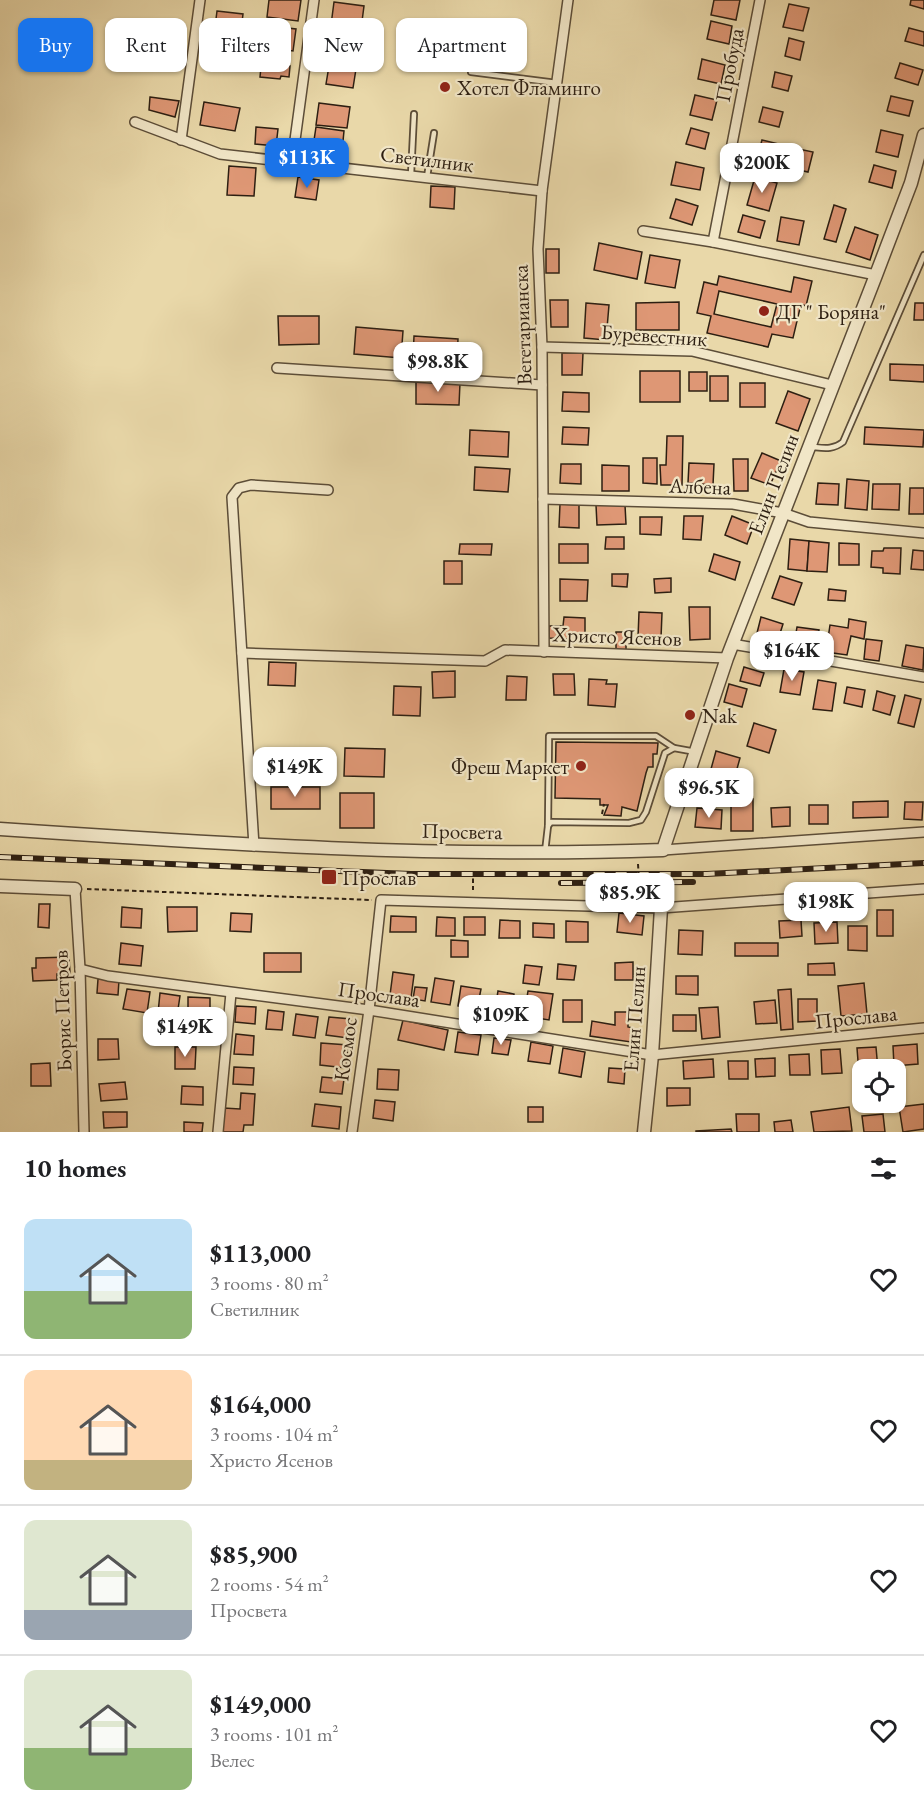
<!DOCTYPE html>
<meta charset="utf-8">
<style>
:root{--surface:#fff;--page:#f6f6f6;--text:#202124;--muted:#757577;--line:#e0e0e0;--accent:#1a73e8}
body{margin:0;font-family:"EB Garamond",serif;background:var(--page);color:var(--text);height:100vh;display:flex;flex-direction:column;font-size:22px;white-space:nowrap}
*{box-sizing:border-box;margin:0}
p{font-size:20px;color:var(--muted)}
.icon{flex:none;width:33px;height:33px;fill:none;stroke:currentColor;stroke-width:2;stroke-linecap:round;stroke-linejoin:round}
.map{position:relative;height:1132px;overflow:hidden}
.panel{display:flex;flex-direction:column;background:var(--surface);flex:1}
.panel>*{flex:none}
.hud{position:absolute;left:18px;top:18px;width:600px;height:54px;display:flex;gap:12px}
.fabs{position:absolute;left:852px;top:1059px;display:grid;gap:12px}
.fabs a{display:grid;place-items:center;width:54px;height:54px;border-radius:12px;background:var(--surface);box-shadow:0 2px 4px #0004;font-size:30px}
.price{position:absolute;translate:-50% -51px;padding:0 14px;border-radius:12px;background:#fff;color:#222;font-size:20px;line-height:39px;filter:drop-shadow(0 2px 3px #0008)}
.price::after{content:'';position:absolute;left:50%;top:36px;width:18px;height:14px;margin-left:-9px;background:inherit;clip-path:polygon(0 0,100% 0,50% 100%)}
.price.active{background:var(--accent);color:#fff}
ul{padding:0;list-style:none}
li{display:flex;align-items:center;gap:18px;height:150px;padding:0 24px}
li+li{border-top:2px solid var(--line)}
li span{display:grid;place-items:center;flex:none;width:168px;height:120px;border-radius:12px;color:#555}
li>.icon{margin-inline-start:auto}
span .icon{width:72px;height:72px;fill:#fffc;stroke-width:1}
li b{font-size:26px}
h2{display:flex;justify-content:space-between;align-items:center;height:72px;padding:0 24px;font-size:26px}
.pill{padding:0 21px;border-radius:12px;background:var(--surface);box-shadow:0 2px 4px #0004;font-size:21px;line-height:54px}
.pill.active{background:var(--accent);color:#fff}
.map>svg:first-child{display:block}
.building{fill:#de9775;stroke:#2d1f12;stroke-width:1.5;fill-rule:evenodd}
.lines{fill:none;stroke-linecap:round;stroke-linejoin:round}
.service-casing{stroke:#5c4d38;stroke-width:8}
.minor-casing{stroke:#5c4d38;stroke-width:12}
.tertiary-casing{stroke:#5c4d38;stroke-width:15}
.path{stroke:#2d1f12;stroke-width:2;stroke-dasharray:4.5 3;stroke-linecap:butt}
.service{stroke:#f1e6c7;stroke-width:4.5}
.minor{stroke:#f1e6c7;stroke-width:9}
.tertiary{stroke:#f1e6c7;stroke-width:12}
.rail-casing{stroke:#2d1f12;stroke-width:6}
.rail{stroke:#f1e6c7;stroke-width:4;stroke-dasharray:11;stroke-linecap:butt}
.path-bridge{stroke:#2d1f12;stroke-width:2;stroke-dasharray:4.5 3;stroke-linecap:butt}
.poi-dot{fill:#8f2418;stroke:#f1e6c7;stroke-width:2}
.labels{text-anchor:middle;dominant-baseline:central;stroke-width:4.5;stroke-linejoin:round;paint-order:stroke}
.street-label{font-size:21px;fill:#2d1f12;stroke:#f1e6c7}
.poi-label{font-size:21px;fill:#2d1f12;stroke:#f1e6c7;text-anchor:start}
</style>
<div class="map">
<svg width="924" height="1132" viewBox="0 0 924 1132">
<rect width="100%" height="100%" fill="#e9d8a9"/>
<filter id="stains"><feTurbulence type="fractalNoise" baseFrequency=".00333" numOctaves="4"/><feColorMatrix values="0 0 0 0 .2 0 0 0 0 .09 0 0 0 0 .02 0 0 0 .5 -.17"/></filter>
<radialGradient id="worn" r=".72"><stop offset=".6" stop-color="#630" stop-opacity="0"/><stop offset="1" stop-color="#630" stop-opacity=".3"/></radialGradient>
<g class="building">
<path d="M269,0H301L298,21L267,17Z"/>
<path d="M714,0H740L736,20L711,15Z"/>
<path d="M911,0H924V9L910,5Z"/>
<path d="M334,2L364,6L361,29L331,25Z"/>
<path d="M789,4L809,8L803,31L783,27Z"/>
<path d="M217,11L243,14L240,39L214,35Z"/>
<path d="M711,21L732,26L729,44L707,39Z"/>
<path d="M270,26L296,29L293,51L267,47Z"/>
<path d="M909,28L924,32V46L905,41Z"/>
<path d="M331,33L358,37L355,59L327,54Z"/>
<path d="M789,38L804,42L800,60L785,56Z"/>
<path d="M215,43L239,46L237,67L212,63Z"/>
<path d="M262,57L284,59L283,65L290,66L289,77L281,76L280,79L260,77Z"/>
<path d="M702,59L725,65L721,84L698,79Z"/>
<path d="M900,63L923,70L918,85L895,78Z"/>
<path d="M329,66L356,69L353,88L326,84Z"/>
<path d="M775,72L792,76L788,91L772,87Z"/>
<path d="M695,95L717,100L712,120L690,115Z"/>
<path d="M891,96L913,101L909,116L887,111Z"/>
<path d="M150,97L179,101L175,117L149,110Z"/>
<path d="M204,102L240,108L235,131L200,125Z"/>
<path d="M319,103L350,107L347,128L316,125Z"/>
<path d="M763,107L783,112L779,127L759,122Z"/>
<path d="M256,127L278,129L276,146L255,144Z"/>
<path d="M316,127L344,131L342,151L313,147Z"/>
<path d="M691,128L709,133L705,149L686,144Z"/>
<path d="M881,130L903,135L898,157L876,152Z"/>
<path d="M762,140L783,145L779,164L757,159Z"/>
<path d="M794,148L813,152L808,172L790,168Z"/>
<path d="M676,162L704,168L700,190L671,185Z"/>
<path d="M874,165L896,171L892,188L869,182Z"/>
<path d="M229,166L256,168L254,196L227,195Z"/>
<path d="M298,177L319,180L316,200L295,197Z"/>
<path d="M755,177L777,183L769,211L747,205Z"/>
<path d="M431,186L455,187L454,209L430,207Z"/>
<path d="M676,199L698,206L692,225L670,218Z"/>
<path d="M834,205L846,209L836,242L824,239Z"/>
<path d="M743,215L765,221L760,238L738,232Z"/>
<path d="M781,217L804,221L799,245L777,241Z"/>
<path d="M855,227L878,235L870,260L846,252Z"/>
<path d="M599,243L642,252L637,279L594,270Z"/>
<rect x="546" y="249" width="13" height="24"/>
<path d="M650,255L680,260L675,288L645,283Z"/>
<path d="M719,276L791,292L794,277L812,281L806,306L801,304L793,338L772,334L768,347L707,333L711,316L697,313L704,282L717,285ZM719,291L777,304L771,327L714,314Z"/>
<path d="M550,300H568V327H551Z"/>
<path d="M679,302V330H636V303Z"/>
<path d="M586,303L609,305L606,340L584,338Z"/>
<path d="M915,303H924V320H914Z"/>
<path d="M278,316H319V344L279,345Z"/>
<path d="M356,327L403,331L401,358L354,354Z"/>
<path d="M414,336L458,339L457,361L413,358Z"/>
<path d="M562,353H583L582,375H562Z"/>
<path d="M890,364L924,365V382L890,380Z"/>
<rect x="640" y="371" width="40" height="31"/>
<rect x="689" y="372" width="18" height="19"/>
<rect x="710" y="376" width="18" height="25"/>
<path d="M416,382L460,383L459,405L416,404Z"/>
<rect x="740" y="383" width="25" height="24"/>
<path d="M788,391L810,399L798,431L776,423Z"/>
<path d="M563,392L589,393V412L562,411Z"/>
<path d="M563,427L589,428L588,445L562,444Z"/>
<path d="M865,427L924,430L923,447L864,444Z"/>
<path d="M470,430L509,432L508,457L469,455Z"/>
<path d="M667,436H683L682,485H661L660,465H666Z"/>
<path d="M762,453L781,461L770,485L751,478Z"/>
<path d="M643,458H657V484L643,483Z"/>
<path d="M733,459H748V491H734Z"/>
<path d="M689,463L714,464L713,485L688,483Z"/>
<path d="M561,464H581V484L560,483Z"/>
<path d="M602,465L629,466V491H602Z"/>
<path d="M475,467L510,469L508,492L474,490Z"/>
<path d="M847,479L869,481L867,510L845,508Z"/>
<path d="M818,483L839,484L838,505L816,504Z"/>
<path d="M873,484H900L899,510L872,509Z"/>
<path d="M910,488H924V514H909Z"/>
<path d="M560,504L579,505V528L559,527Z"/>
<path d="M596,505H625L626,524L597,525Z"/>
<path d="M684,516H703L701,540L683,539Z"/>
<path d="M732,516L754,525L747,544L725,535Z"/>
<path d="M640,517H662L661,535L640,534Z"/>
<path d="M606,537H624V549H605Z"/>
<path d="M790,539L809,541L807,571L788,569Z"/>
<path d="M809,541L829,543L827,572L807,571Z"/>
<path d="M839,543L859,544V565H839Z"/>
<path d="M460,544H492L491,555L459,554Z"/>
<rect x="559" y="544" width="29" height="19"/>
<path d="M884,548H901L900,574L883,573V568L871,567L872,551H883Z"/>
<path d="M913,550L924,551V570L911,569Z"/>
<path d="M714,554L740,562L735,580L709,571Z"/>
<rect x="444" y="561" width="18" height="23"/>
<path d="M612,574H628L627,587L612,586Z"/>
<path d="M780,576L802,583L794,605L772,598Z"/>
<path d="M671,578V592L655,593L654,579Z"/>
<path d="M560,579L588,580L587,601H560Z"/>
<path d="M829,589L846,591L845,601L828,600Z"/>
<path d="M689,607H710V639L690,640Z"/>
<path d="M639,612L662,613L661,638H638Z"/>
<path d="M564,617L585,618V634H569V639L549,638V626H563Z"/>
<path d="M761,617L783,624L777,643L756,637Z"/>
<path d="M849,619L866,622L864,639L851,636L847,655L826,652L830,625L848,628Z"/>
<path d="M797,627L819,630L816,649L794,645Z"/>
<rect x="616" y="632" width="10" height="18"/>
<path d="M866,639L882,641L879,661L864,659Z"/>
<path d="M906,645L924,648L923,670L902,666Z"/>
<path d="M269,662L296,663L295,686L268,685Z"/>
<path d="M744,667L764,673L760,686L740,681Z"/>
<path d="M784,669L804,672L800,695L780,692Z"/>
<path d="M455,671V697L433,698L432,672Z"/>
<path d="M553,674H574L575,695H554Z"/>
<path d="M507,676L527,677L526,700H506Z"/>
<path d="M589,679L607,680L606,684H617L615,707L588,705Z"/>
<path d="M818,680L836,683L832,711L813,709Z"/>
<path d="M729,684L747,689L742,707L724,702Z"/>
<path d="M394,686L421,687L420,716L393,715Z"/>
<path d="M847,687L865,690L862,707L844,703Z"/>
<path d="M877,691L895,696L890,715L873,710Z"/>
<path d="M905,695L921,699L914,727L898,723Z"/>
<path d="M754,723L776,730L769,753L747,746Z"/>
<path d="M556,742L658,743L657,754H653V767H648L646,773L637,811L622,807L621,816L604,815L608,805H600V799L555,798Z"/>
<path d="M345,748L385,749L384,777L344,776Z"/>
<path d="M716,751L740,758L735,776L711,769Z"/>
<rect x="271" y="787" width="49" height="22"/>
<rect x="340" y="793" width="34" height="35"/>
<path d="M753,799V831H731V800Z"/>
<path d="M888,801V817L853,818V802Z"/>
<path d="M905,802H923L922,820L904,819Z"/>
<rect x="809" y="805" width="19" height="19"/>
<path d="M790,807V826L772,827L771,808Z"/>
<path d="M697,808L722,810L721,829L695,827Z"/>
<path d="M39,904H50L49,928L38,927Z"/>
<path d="M122,907L142,909L141,928L121,927Z"/>
<path d="M167,907H197V931L168,932Z"/>
<rect x="877" y="910" width="16" height="26"/>
<path d="M231,913L252,914L251,932L230,931Z"/>
<path d="M619,913L644,916L642,935L617,932Z"/>
<path d="M391,916L416,917V932H390Z"/>
<path d="M437,917L455,918V936H436Z"/>
<rect x="464" y="917" width="21" height="18"/>
<path d="M500,920L520,921V938H499Z"/>
<path d="M801,920L802,936L780,938L779,921Z"/>
<path d="M566,921L588,922V942H566Z"/>
<path d="M837,922L838,943L815,944L814,923Z"/>
<path d="M533,923L554,924V938L533,937Z"/>
<path d="M848,926H867V951L848,950Z"/>
<path d="M679,930L703,931L702,955L678,954Z"/>
<path d="M451,940L468,941V957H451Z"/>
<path d="M121,943L143,946L141,966L119,964Z"/>
<rect x="735" y="943" width="43" height="13"/>
<rect x="264" y="953" width="37" height="19"/>
<path d="M69,957L70,973L57,974V980L33,981L32,968H36V958Z"/>
<path d="M633,962V980H615V963Z"/>
<path d="M834,963L835,975H808V964Z"/>
<path d="M558,964L576,966L574,980L557,979Z"/>
<path d="M525,965L542,967L539,985L523,983Z"/>
<path d="M393,972L414,975L411,998L390,995Z"/>
<path d="M676,976H698V995L676,994Z"/>
<path d="M435,978L454,981L450,1005L431,1002Z"/>
<path d="M98,979L119,980L118,995L97,993Z"/>
<path d="M864,983L867,1014L841,1016L838,986Z"/>
<path d="M461,986L481,989L477,1009L458,1006Z"/>
<path d="M415,987L427,988L425,1001L413,999Z"/>
<path d="M127,989L150,992L147,1013L123,1009Z"/>
<path d="M791,989L793,1029L781,1030L778,990Z"/>
<path d="M498,991L514,994L511,1013L495,1010Z"/>
<path d="M528,991L553,994L549,1020L524,1016Z"/>
<path d="M160,993L180,996L177,1016L158,1013Z"/>
<path d="M188,997L210,998V1017H188Z"/>
<path d="M798,999H817V1021L798,1022Z"/>
<rect x="563" y="1000" width="19" height="22"/>
<path d="M775,1000L777,1023L756,1024L754,1002Z"/>
<path d="M236,1006L256,1007L255,1024L235,1022Z"/>
<path d="M718,1007L720,1037L702,1039L699,1008Z"/>
<path d="M268,1010L284,1012L282,1030L266,1029Z"/>
<path d="M615,1012H628V1027L633,1028L631,1042L590,1036L592,1021L615,1025Z"/>
<path d="M296,1014L318,1017L315,1038L293,1035Z"/>
<rect x="673" y="1015" width="23" height="16"/>
<path d="M329,1017L351,1019L348,1038L326,1035Z"/>
<path d="M403,1020L448,1030L444,1050L398,1040Z"/>
<path d="M458,1032L481,1035L478,1055L455,1052Z"/>
<path d="M236,1034L254,1036L253,1055L234,1054Z"/>
<path d="M494,1038L511,1040L508,1055L492,1053Z"/>
<path d="M98,1039H118L119,1059L98,1060Z"/>
<path d="M531,1042L553,1046L550,1064L528,1061Z"/>
<path d="M321,1043L348,1045L346,1068L320,1065Z"/>
<path d="M917,1044L918,1064L894,1066L893,1046Z"/>
<path d="M175,1047H196L195,1069H175Z"/>
<path d="M876,1047L878,1070H862V1073L859,1074L857,1048Z"/>
<path d="M563,1048L585,1052L581,1077L559,1073Z"/>
<path d="M840,1049L842,1073L822,1074L821,1050Z"/>
<path d="M809,1054L810,1075H790L789,1055Z"/>
<path d="M775,1058V1076L756,1077L755,1059Z"/>
<path d="M713,1059L714,1077L684,1079L683,1061Z"/>
<path d="M728,1061H748V1079H729Z"/>
<path d="M50,1063L51,1086H31V1064Z"/>
<path d="M234,1067L254,1068L253,1085L233,1084Z"/>
<path d="M609,1068L625,1069L624,1084L608,1082Z"/>
<path d="M378,1069L399,1070L398,1090L377,1089Z"/>
<path d="M322,1077L344,1079L342,1094L320,1092Z"/>
<path d="M125,1082L127,1099L101,1101L99,1084Z"/>
<path d="M182,1086L203,1087V1105L181,1104Z"/>
<path d="M667,1088H690V1105L667,1106Z"/>
<path d="M241,1093L255,1094L253,1125H244L243,1132H222L224,1108L240,1109Z"/>
<path d="M375,1100L395,1102L393,1121L373,1118Z"/>
<path d="M315,1104L341,1107L339,1129L312,1126Z"/>
<path d="M924,1104V1129L903,1132L899,1107Z"/>
<rect x="528" y="1107" width="15" height="15"/>
<path d="M849,1107L852,1131L814,1132L811,1112Z"/>
<path d="M103,1112H127V1127L104,1128Z"/>
<path d="M736,1114H759V1132H737Z"/>
<path d="M883,1114L885,1132H864L862,1116Z"/>
<path d="M791,1120L793,1132H775L774,1122Z"/>
<path d="M184,1122L203,1123L202,1132H184Z"/>
<path d="M731,1129L732,1132H696V1131Z"/>
</g>
<g class="lines">
<g class="service-casing">
<g id="service">
<path d="M471,72L557,83"/>
<path d="M411,175L414,114"/>
<path d="M427,177L434,133"/>
<path d="M812,447C824,448 833,450 843,442L924,255"/>
<path d="M548,826L549,736H656L674,748"/>
<path d="M545,852L548,826L551,822L629,823L641,820L646,812L665,753L674,748L696,752"/>
</g>
</g>
<g class="minor-casing">
<g id="minor">
<path d="M135,122L220,154L542,191"/>
<path d="M181,140L200,0"/>
<path d="M292,162L314,0"/>
<path d="M643,231L713,242L876,275"/>
<path d="M713,242L760,0"/>
<path d="M542,347L692,351L832,385"/>
<path d="M277,368L542,385"/>
<path d="M543,499L733,504L783,513L809,522L924,533"/>
<path d="M732,644L924,677"/>
<path d="M544,652L542,347L538,249L542,191L568,0"/>
<path d="M242,653L485,661L505,650L727,658"/>
<path d="M254,846L232,497L239,488L251,485L328,490"/>
<path d="M663,850L924,832"/>
<path d="M75,889L80,969L84,1132"/>
<path d="M80,969L108,976L369,1010L652,1055L924,1028"/>
<path d="M218,1132L231,993"/>
<path d="M352,1132L369,1010L381,900L661,908L924,889"/>
</g>
</g>
<g class="tertiary-casing">
<g id="tertiary">
<path d="M0,829C221,844 442,858 663,850L727,658L876,275L911,183L924,135"/>
<path d="M0,886L75,889"/>
<path d="M644,1132L652,1055L661,908"/>
</g>
</g>
<g class="path">
<path d="M602,814L604,804"/>
<path d="M473,871V890"/>
<path d="M87,889L372,900"/>
</g>
<use href="#service" class="service"/>
<use href="#minor" class="minor"/>
<use href="#tertiary" class="tertiary"/>
<g class="rail-casing">
<g id="rail">
<path d="M0,857L411,874H707L924,863"/>
<path d="M561,883L693,882"/>
</g>
</g>
<use href="#rail" class="rail"/>
<path class="path-bridge" d="M638,864L640,896"/>
</g>
<g class="poi-dot">
<circle cx="445" cy="87" r="6"/>
<circle cx="764" cy="311" r="6"/>
<circle cx="690" cy="715" r="6"/>
<circle cx="581" cy="766" r="6"/>
<rect x="321" y="869" width="16" height="16" rx="3"/>
</g>
<g class="labels">
<g class="street-label">
<text transform="translate(729 65) rotate(-79)">Пробуда</text>
<text transform="translate(427 159) rotate(7)">Светилник</text>
<text transform="translate(522 325) rotate(-92)">Вегетарианска</text>
<text transform="translate(654 335) rotate(4)">Буревестник</text>
<text transform="translate(773 484) rotate(-69)">Елин Пелин</text>
<text transform="translate(700 486) rotate(2)">Албена</text>
<text transform="translate(617 636) rotate(2)">Христо Ясенов</text>
<text transform="translate(462 831) rotate(1)">Просвета</text>
<text transform="translate(379 994) rotate(8)">Прослава</text>
<text transform="translate(62 1011) rotate(-92)">Борис Петров</text>
<text transform="translate(856 1017) rotate(-6)">Прослава</text>
<text transform="translate(634 1019) rotate(-86)">Елин Пелин</text>
<text transform="translate(345 1049) rotate(-82)">Космос</text>
</g>
<g class="poi-label">
<text x="457" y="87">Хотел Фламинго</text>
<text x="776" y="311">ДГ " Боряна"</text>
<text x="702" y="715">Nak</text>
<text x="569" y="766" text-anchor="end">Фреш Маркет</text>
<text x="342" y="877">Прослав</text>
</g>
</g>
<rect width="100%" height="100%" filter="url(#stains)"/>
<rect width="100%" height="100%" fill="url(#worn)"/>
</svg>
<div class="fabs">
<a><svg class="icon" aria-label="locate" viewBox="0 0 24 24"><circle cx="12" cy="12" r="6"/><path d="M12 2v4M12 18v4M2 12h4M18 12h4"/></svg></a>
</div>
<b class="price active" style="left:307px;top:189px">$113K</b>
<b class="price" style="left:762px;top:194px">$200K</b>
<b class="price" style="left:438px;top:393px">$98.8K</b>
<b class="price" style="left:792px;top:682px">$164K</b>
<b class="price" style="left:295px;top:798px">$149K</b>
<b class="price" style="left:709px;top:819px">$96.5K</b>
<b class="price" style="left:630px;top:924px">$85.9K</b>
<b class="price" style="left:826px;top:933px">$198K</b>
<b class="price" style="left:501px;top:1046px">$109K</b>
<b class="price" style="left:185px;top:1058px">$149K</b>
<div class="hud">
<a class="pill active">Buy</a>
<a class="pill">Rent</a>
<a class="pill">Filters</a>
<a class="pill">New</a>
<a class="pill">Apartment</a>
</div>
</div>
<section class="panel">
<h2>10 homes<svg class="icon" aria-label="filters" viewBox="0 0 24 24"><path d="M4 7h16M4 17h16"/><circle cx="9" cy="7" r="2"/><circle cx="15" cy="17" r="2"/></svg></h2>
<ul>
<li><span style="background:linear-gradient(#bfe0f5 60%,#8fb573 0)"><svg class="icon" aria-label="home" viewBox="0 0 24 24"><path d="M3 11l9-7 9 7M6 9v11h12V9"/></svg></span><div><b>$113,000</b><p>3 rooms · 80 m²</p><p>Светилник</p></div><svg class="icon" aria-label="heart" viewBox="0 0 24 24"><path d="M12 20l-8-8c-3-5 5-10 8-4 3-6 11-1 8 4z"/></svg></li>
<li><span style="background:linear-gradient(#ffd9b3 75%,#c2b280 0)"><svg class="icon" aria-label="home" viewBox="0 0 24 24"><path d="M3 11l9-7 9 7M6 9v11h12V9"/></svg></span><div><b>$164,000</b><p>3 rooms · 104 m²</p><p>Христо Ясенов</p></div><svg class="icon" aria-label="heart" viewBox="0 0 24 24"><path d="M12 20l-8-8c-3-5 5-10 8-4 3-6 11-1 8 4z"/></svg></li>
<li><span style="background:linear-gradient(#dfe7d0 75%,#9aa5b1 0)"><svg class="icon" aria-label="home" viewBox="0 0 24 24"><path d="M3 11l9-7 9 7M6 9v11h12V9"/></svg></span><div><b>$85,900</b><p>2 rooms · 54 m²</p><p>Просвета</p></div><svg class="icon" aria-label="heart" viewBox="0 0 24 24"><path d="M12 20l-8-8c-3-5 5-10 8-4 3-6 11-1 8 4z"/></svg></li>
<li><span style="background:linear-gradient(#dfe7d0 65%,#8fb573 0)"><svg class="icon" aria-label="home" viewBox="0 0 24 24"><path d="M3 11l9-7 9 7M6 9v11h12V9"/></svg></span><div><b>$149,000</b><p>3 rooms · 101 m²</p><p>Велес</p></div><svg class="icon" aria-label="heart" viewBox="0 0 24 24"><path d="M12 20l-8-8c-3-5 5-10 8-4 3-6 11-1 8 4z"/></svg></li>
</ul>
</section>
